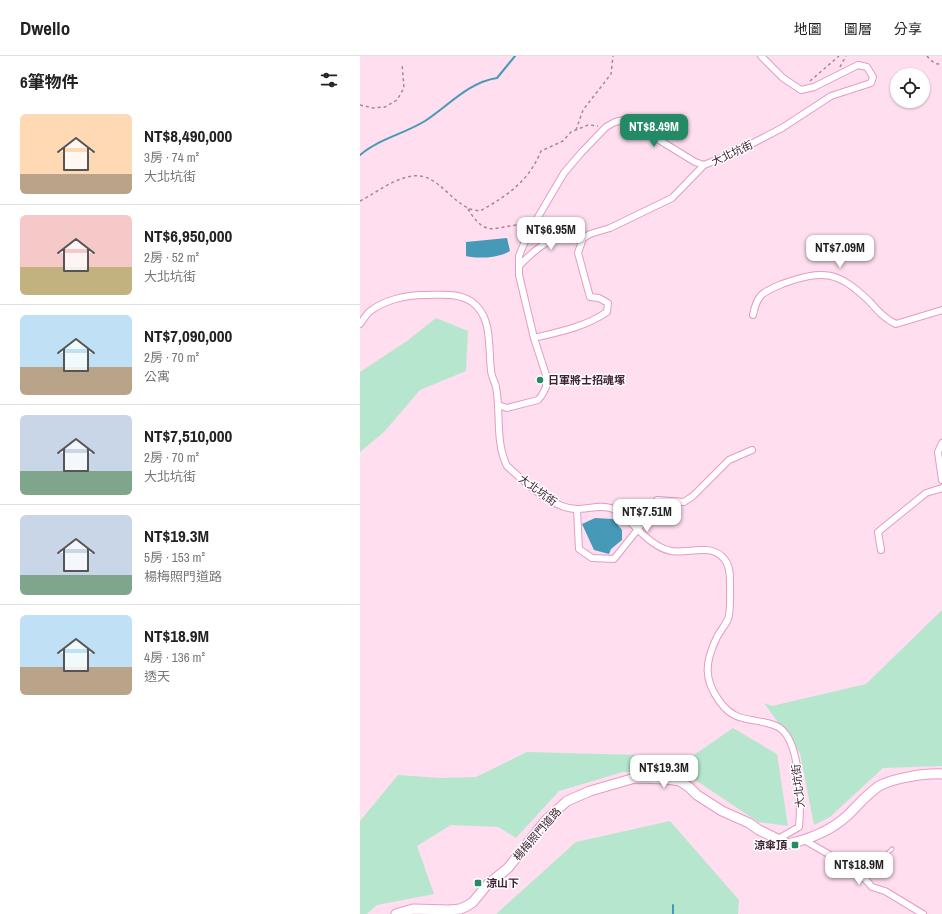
<!DOCTYPE html>
<html lang="zh-TW">
<meta charset="utf-8">
<style>
:root{--surface:#fff;--page:#f2f2f2;--text:#222;--muted:#767676;--line:#e0e0e0;--accent:#248a66}
body{margin:0;font-family:"Archivo Narrow","Noto Sans TC",sans-serif;background:var(--page);color:var(--text);height:100vh;display:flex;flex-direction:column;font-size:15px;white-space:nowrap}
*{box-sizing:border-box;margin:0}
p{font-size:13px;color:var(--muted)}
.icon{flex:none;width:22px;height:22px;fill:none;stroke:currentColor;stroke-width:2;stroke-linecap:round;stroke-linejoin:round}
.map{position:relative;flex:1;overflow:hidden}
.drawer{display:flex;flex-direction:column;background:var(--surface);width:360px}
.drawer>*{flex:none}
.controls{position:absolute;left:530px;top:12px;display:grid;gap:8px}
.controls a{display:grid;place-items:center;width:40px;height:40px;border-radius:50%;background:var(--surface);box-shadow:0 1px 3px #0004;font-size:20px}
.price{position:absolute;translate:-50% -34px;padding:0 9px;border-radius:8px;background:#fff;color:#222;font-size:13px;line-height:26px;filter:drop-shadow(0 1px 2px #0008)}
.price::after{content:'';position:absolute;left:50%;top:24px;width:12px;height:9px;margin-left:-6px;background:inherit;clip-path:polygon(0 0,100% 0,50% 100%)}
.price.current{background:var(--accent);color:#fff}
ul{padding:0;list-style:none}
li{display:flex;align-items:center;gap:12px;height:100px;padding:0 20px}
li+li{border-top:1px solid var(--line)}
li span{display:grid;place-items:center;flex:none;width:112px;height:80px;border-radius:6px;color:#555}
li>.icon{margin-inline-start:auto}
span .icon{width:48px;height:48px;fill:#fffc;stroke-width:1}
li b{font-size:17px}
h2{display:flex;justify-content:space-between;align-items:center;height:48px;padding:0 20px;font-size:17px}
header{display:flex;align-items:center;gap:24px;box-sizing:border-box;height:56px;padding:0 20px;background:var(--surface);border-bottom:1px solid var(--line)}
header strong{font-size:19px}
nav{display:flex;gap:22px;margin-inline-start:auto;font-size:14px}
main{display:flex;flex:1;min-height:0}
.map>svg:first-child{display:block}
.green{fill:#b7e6cf}
.water{fill:#4699b7}
.lines{fill:none;stroke-linecap:round;stroke-linejoin:round}
.stream{stroke:#4699b7;stroke-width:2}
.lane-casing{stroke:#e79ac6;stroke-width:5}
.street-casing{stroke:#e79ac6;stroke-width:8}
.secondary-casing{stroke:#e79ac6;stroke-width:11}
.path{stroke:#a68798;stroke-width:1.5;stroke-dasharray:3 3;stroke-linecap:butt}
.lane{stroke:#fff;stroke-width:3}
.street{stroke:#fff;stroke-width:6}
.secondary{stroke:#fff;stroke-width:9}
.poi-dot{fill:#248a66;stroke:#fff;stroke-width:1.5}
.labels{text-anchor:middle;dominant-baseline:central;stroke-width:3;stroke-linejoin:round;paint-order:stroke}
.street-label{font-size:11px;fill:#402234;stroke:#fff}
.poi-label{font-size:11px;font-weight:bold;fill:#402234;stroke:#fff;text-anchor:start}
</style>
<header>
<strong>Dwello</strong>
<nav><a>地圖</a><a>圖層</a><a>分享</a></nav>
</header>
<main>
<section class="drawer">
<h2>6筆物件<svg class="icon" aria-label="filters" viewBox="0 0 24 24"><path d="M4 7h16M4 17h16"/><circle cx="9" cy="7" r="2"/><circle cx="15" cy="17" r="2"/></svg></h2>
<ul>
<li><span style="background:linear-gradient(#ffd9b3 75%,#b9a48a 0)"><svg class="icon" aria-label="home" viewBox="0 0 24 24"><path d="M3 11l9-7 9 7M6 9v11h12V9"/></svg></span><div><b>NT$8,490,000</b><p>3房 · 74 m²</p><p>大北坑街</p></div></li>
<li><span style="background:linear-gradient(#f6c9c9 65%,#c2b280 0)"><svg class="icon" aria-label="home" viewBox="0 0 24 24"><path d="M3 11l9-7 9 7M6 9v11h12V9"/></svg></span><div><b>NT$6,950,000</b><p>2房 · 52 m²</p><p>大北坑街</p></div></li>
<li><span style="background:linear-gradient(#bfe0f5 65%,#b9a48a 0)"><svg class="icon" aria-label="home" viewBox="0 0 24 24"><path d="M3 11l9-7 9 7M6 9v11h12V9"/></svg></span><div><b>NT$7,090,000</b><p>2房 · 70 m²</p><p>公寓</p></div></li>
<li><span style="background:linear-gradient(#c9d6e8 70%,#7fa58c 0)"><svg class="icon" aria-label="home" viewBox="0 0 24 24"><path d="M3 11l9-7 9 7M6 9v11h12V9"/></svg></span><div><b>NT$7,510,000</b><p>2房 · 70 m²</p><p>大北坑街</p></div></li>
<li><span style="background:linear-gradient(#c9d6e8 75%,#7fa58c 0)"><svg class="icon" aria-label="home" viewBox="0 0 24 24"><path d="M3 11l9-7 9 7M6 9v11h12V9"/></svg></span><div><b>NT$19.3M</b><p>5房 · 153 m²</p><p>楊梅照門道路</p></div></li>
<li><span style="background:linear-gradient(#bfe0f5 65%,#b9a48a 0)"><svg class="icon" aria-label="home" viewBox="0 0 24 24"><path d="M3 11l9-7 9 7M6 9v11h12V9"/></svg></span><div><b>NT$18.9M</b><p>4房 · 136 m²</p><p>透天</p></div></li>
</ul>
</section>
<div class="map">
<svg width="582" height="858" viewBox="0 0 582 858">
<rect width="100%" height="100%" fill="#fedeef"/>
<g class="green">
<path d="M76,262L108,275L106,315L60,334L24,376L0,396V316L47,285Z"/>
<path d="M582,554V710L523,712L470,761L454,769L440,697L404,647L412,650L506,628Z"/>
<path d="M373,672L417,698L428,770L398,766L322,715L263,716L199,735L156,782L138,771L91,769L57,790L74,838L17,849L7,858H0V765L38,719L80,722L116,721L167,696L278,699L318,702L334,699Z"/>
<path d="M310,765L379,844L378,858H136L216,786Z"/>
</g>
<g class="water">
<path d="M147,182L150,195C139,202 119,203 106,200V186Z"/>
<path d="M235,462L253,463L262,474V484L251,493L249,498L234,494L222,468Z"/>
</g>
<g class="lines">
<g class="stream">
<path d="M0,99C18,83 44,78 65,65C88,50 109,26 137,22L155,0"/>
<path d="M313,858V849"/>
</g>
<g class="lane-casing">
<path id="lane" d="M503,821L532,793"/>
</g>
<g class="street-casing">
<g id="street">
<path d="M159,210C171,197 194,177 213,177C217,177 222,180 225,181"/>
<path d="M393,259C397,238 403,236 422,228C464,213 478,215 510,246C518,255 525,263 536,268L582,254"/>
<path d="M0,268C3,264 6,259 9,256C24,244 46,239 64,239C80,239 98,236 112,246C133,261 128,291 131,314C131,320 135,326 136,331C141,357 135,386 147,410C165,426 192,453 217,453C228,453 243,448 253,453C274,464 287,490 311,495C329,498 352,486 365,504C370,510 370,520 370,527C370,537 371,555 368,563C365,570 360,575 357,581C345,606 343,623 360,646C374,665 387,662 407,667C411,668 418,670 421,673C441,689 441,748 439,771L418,783"/>
<path d="M174,282C199,276 225,271 247,256L248,247L239,242L230,241L218,197L223,182L230,178L250,172L312,142L344,109"/>
<path d="M138,349L147,352L178,344L182,339L186,331V319L174,282L159,219V200L168,178L204,117L221,97L246,71L255,66L264,64L273,68L335,106L344,109L374,97L422,72L471,40L511,27L513,21L507,11L498,9L454,31L441,34L423,22L401,0"/>
<path d="M582,387L578,396L582,424"/>
<path d="M217,453L219,493L232,502L254,503L278,473L297,444L324,446L333,440L369,404L392,394"/>
<path d="M521,494L518,476L566,437L582,432"/>
<path d="M444,784L498,815L512,831L525,835L563,858"/>
</g>
</g>
<g class="secondary-casing">
<path id="secondary" d="M36,858L53,853L89,854L100,853L107,850L113,846L127,829L148,812L186,764L207,745L230,735L275,722L307,723L320,725L330,732L337,739L362,755L389,767L399,774L428,788C450,783 471,775 488,759C498,749 507,738 519,730C534,722 565,717 582,718"/>
</g>
<g class="path">
<path d="M567,0C571,5 576,9 582,8"/>
<path d="M480,11L486,0"/>
<path d="M450,25L479,0"/>
<path d="M0,49L13,52L25,51L37,44L44,32L42,8"/>
<path d="M216,74L223,54L251,18L253,0"/>
<path d="M0,145C14,138 26,128 41,123C74,110 84,140 108,152C111,154 116,154 120,155C147,140 169,125 181,95L203,85L211,76L228,69L238,70"/>
<path d="M108,153C128,186 137,167 167,169"/>
</g>
<use href="#lane" class="lane"/>
<use href="#street" class="street"/>
<use href="#secondary" class="secondary"/>
</g>
<g class="poi-dot">
<circle cx="180" cy="324" r="4"/>
<rect x="431" y="785" width="8" height="8" rx="2"/>
<rect x="114" y="823" width="8" height="8" rx="2"/>
</g>
<g class="labels">
<g class="street-label">
<text transform="translate(372 97) rotate(-25)">大北坑街</text>
<text transform="translate(178 434) rotate(36)">大北坑街</text>
<text transform="translate(438 730) rotate(-96)">大北坑街</text>
<text transform="translate(177 778) rotate(-49)">楊梅照門道路</text>
</g>
<g class="poi-label">
<text x="188" y="324">日軍將士招魂塚</text>
<text x="427" y="789" text-anchor="end">涼傘頂</text>
<text x="126" y="827">涼山下</text>
</g>
</g>
</svg>
<div class="controls">
<a><svg class="icon" aria-label="locate" viewBox="0 0 24 24"><circle cx="12" cy="12" r="6"/><path d="M12 2v4M12 18v4M2 12h4M18 12h4"/></svg></a>
</div>
<b class="price current" style="left:294px;top:92px">NT$8.49M</b>
<b class="price" style="left:191px;top:195px">NT$6.95M</b>
<b class="price" style="left:480px;top:213px">NT$7.09M</b>
<b class="price" style="left:287px;top:477px">NT$7.51M</b>
<b class="price" style="left:304px;top:733px">NT$19.3M</b>
<b class="price" style="left:499px;top:830px">NT$18.9M</b>
</div>
</main>
